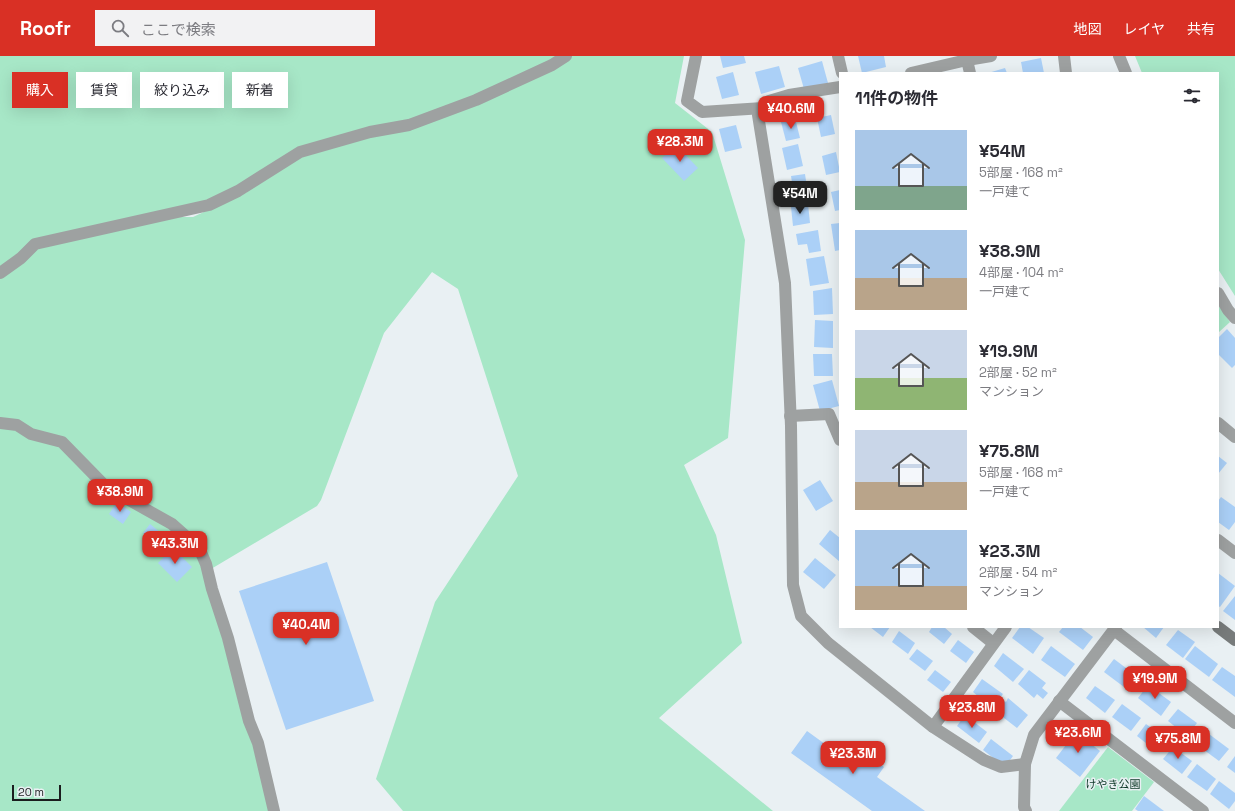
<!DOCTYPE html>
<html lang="ja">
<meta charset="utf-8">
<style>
:root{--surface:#fff;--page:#f2f2f3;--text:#2b2b33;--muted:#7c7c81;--accent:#d93025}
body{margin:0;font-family:"Space Grotesk","Noto Sans JP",sans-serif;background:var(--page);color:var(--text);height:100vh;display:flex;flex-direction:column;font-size:15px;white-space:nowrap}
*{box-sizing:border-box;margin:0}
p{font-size:13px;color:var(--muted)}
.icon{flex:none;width:22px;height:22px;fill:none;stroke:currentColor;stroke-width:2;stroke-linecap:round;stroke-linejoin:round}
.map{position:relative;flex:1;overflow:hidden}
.side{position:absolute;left:839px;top:16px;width:380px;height:556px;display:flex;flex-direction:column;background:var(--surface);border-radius:0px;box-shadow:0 4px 16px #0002}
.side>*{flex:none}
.guide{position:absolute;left:12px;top:16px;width:380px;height:36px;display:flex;gap:8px}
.scale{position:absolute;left:12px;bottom:10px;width:49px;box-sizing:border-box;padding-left:4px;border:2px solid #1b1e1f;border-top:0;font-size:11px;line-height:14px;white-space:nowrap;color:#1b1e1f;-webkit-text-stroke:3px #e9f0f3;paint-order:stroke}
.price{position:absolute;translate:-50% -34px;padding:0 9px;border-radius:8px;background:var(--accent);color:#fff;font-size:13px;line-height:26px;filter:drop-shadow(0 1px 2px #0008)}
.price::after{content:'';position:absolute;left:50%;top:24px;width:12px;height:9px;margin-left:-6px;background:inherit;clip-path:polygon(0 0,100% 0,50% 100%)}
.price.current{background:#222;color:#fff}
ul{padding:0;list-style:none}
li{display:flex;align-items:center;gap:12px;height:100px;padding:0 16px}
li span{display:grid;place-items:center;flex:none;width:112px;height:80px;border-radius:0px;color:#555}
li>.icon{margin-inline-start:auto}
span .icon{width:48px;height:48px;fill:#fffc;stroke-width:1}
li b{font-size:17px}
h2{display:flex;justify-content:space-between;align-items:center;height:48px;padding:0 16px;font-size:17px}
.chip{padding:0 14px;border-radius:0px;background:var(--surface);box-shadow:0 4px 16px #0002;font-size:14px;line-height:36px}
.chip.current{background:var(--accent);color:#fff}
header{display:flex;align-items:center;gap:24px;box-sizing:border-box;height:56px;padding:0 20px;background:var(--accent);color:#fff}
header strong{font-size:19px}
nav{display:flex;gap:22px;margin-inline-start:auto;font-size:14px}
.search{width:280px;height:36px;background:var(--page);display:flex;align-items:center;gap:10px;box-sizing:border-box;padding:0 14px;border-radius:0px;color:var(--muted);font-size:15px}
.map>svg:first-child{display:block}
.green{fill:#a7e7c7;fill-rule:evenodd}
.building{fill:#abd0f7}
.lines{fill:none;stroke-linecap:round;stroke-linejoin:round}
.street{stroke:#9ea1a1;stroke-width:12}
.secondary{stroke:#777b7b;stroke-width:12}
.labels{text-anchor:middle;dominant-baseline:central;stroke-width:3;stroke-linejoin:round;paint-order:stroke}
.park-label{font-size:11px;fill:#0b3726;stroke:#e9f0f3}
</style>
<header>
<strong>Roofr</strong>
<div class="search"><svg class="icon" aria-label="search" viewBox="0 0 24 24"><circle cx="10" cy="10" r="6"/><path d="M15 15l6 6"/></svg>ここで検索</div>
<nav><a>地図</a><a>レイヤ</a><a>共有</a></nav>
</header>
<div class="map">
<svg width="1235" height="755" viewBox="0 0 1235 755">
<rect width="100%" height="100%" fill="#e9f0f3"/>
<g class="green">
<path d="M0,0H684L675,47L712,76L745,184L728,382L684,409L716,479L742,587L659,662L773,755H403L376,723L435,546L518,420L458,233L432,216L384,277L321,444L317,450L206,516L273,755H0ZM247,136L193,161H156Z"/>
<path d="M1135,0H1235V240L1218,213V17H1142Z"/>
<path d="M1218,249L1230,266L1218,277Z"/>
<path d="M1108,691L1154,726L1132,755H1059Z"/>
</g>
<g class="building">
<path d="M720,0H744L746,7L723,12Z"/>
<path d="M858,0H884L886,11L862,17Z"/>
<path d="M1041,2L1044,17H1023L1021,6Z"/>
<path d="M822,5L828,27L804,33L798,12Z"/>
<path d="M779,10L785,31L761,38L755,16Z"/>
<path d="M1005,12L1007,17H988Z"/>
<path d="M733,16L739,39L722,43L716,21Z"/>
<path d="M831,59L835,78L821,81L817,62Z"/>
<path d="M795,62L800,82L786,85L781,66Z"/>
<path d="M736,69L742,92L725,96L719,73Z"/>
<path d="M798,88L803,110L787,114L782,92Z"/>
<path d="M676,89L698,112L684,125L662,102Z"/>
<path d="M836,96L840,116L826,119L822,100Z"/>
<path d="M805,118L809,145L788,148L786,134L793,133L791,120Z"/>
<path d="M840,134V154L835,155L831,136Z"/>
<path d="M808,148L810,167L793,170L791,151Z"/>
<path d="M840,167V194L835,195L831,168Z"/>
<path d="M818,174L821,195L809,197L807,188L798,189L796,178Z"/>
<path d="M824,200L829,227L810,230L806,203Z"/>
<path d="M832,232L833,258L814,259L813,235Z"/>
<path d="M815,264L833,265V292L814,291Z"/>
<path d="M1227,273L1235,282V309L1232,312L1218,298V282Z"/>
<path d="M813,298H832L833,320H814Z"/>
<path d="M832,324L839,350L820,355L813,329Z"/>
<path d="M1218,400L1227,407L1218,418Z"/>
<path d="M820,424L833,445L816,455L803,434Z"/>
<path d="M1221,441L1235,451V466L1229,474L1218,466V445Z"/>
<path d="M117,446L131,456L123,468L109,458Z"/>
<path d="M150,468L161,477L151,490L143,484L146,480L143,477Z"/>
<path d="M830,474L840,482V506L819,488Z"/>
<path d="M173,492L192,511L177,526L158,507Z"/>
<path d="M815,502L836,519L824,533L803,516Z"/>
<path d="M327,506L374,645L286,674L239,535Z"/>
<path d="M1218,517L1235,530L1220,551L1218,550Z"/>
<path d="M1235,540V564L1223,555Z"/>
<path d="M870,571H890L883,581Z"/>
<path d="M932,571H944L952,578L944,588L929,576Z"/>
<path d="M1020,571H1028L1044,582L1033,598L1012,582Z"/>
<path d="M1063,571H1080L1093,581L1083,594L1059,576Z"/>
<path d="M1143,571H1164L1156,582Z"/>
<path d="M1178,574L1195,586L1183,602L1166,589Z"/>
<path d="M899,575L915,587L908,598L892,586Z"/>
<path d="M958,584L974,596L966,607L950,595Z"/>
<path d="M1051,590L1075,608L1065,621L1041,604Z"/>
<path d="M1195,590L1218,608L1209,621L1185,603Z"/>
<path d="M917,593L933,605L925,615L909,603Z"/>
<path d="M1003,597L1024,613L1013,626L994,610Z"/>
<path d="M1114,603L1138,621L1128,634L1104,616Z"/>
<path d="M1222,611L1235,620V641L1212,624Z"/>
<path d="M935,614L951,626L943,636L927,624Z"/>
<path d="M1029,614L1046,627L1042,632L1048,637L1043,643L1037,638L1034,642L1018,628Z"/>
<path d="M982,623L1003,638L992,652L973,636Z"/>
<path d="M1148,629L1171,646L1161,660L1138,642Z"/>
<path d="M1095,630L1115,644L1105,657L1086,642Z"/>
<path d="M1008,642L1028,659L1017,672L995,655L1004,645L1006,646Z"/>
<path d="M1122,648L1141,662L1131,675L1112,661Z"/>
<path d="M1178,653L1197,667L1187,680L1168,665Z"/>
<path d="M965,659L987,676L979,687L957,670Z"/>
<path d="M1146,668L1166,682L1156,695L1137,680Z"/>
<path d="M807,675L847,704L856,691L884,711L877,721L925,755H872L791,697Z"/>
<path d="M1076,676L1100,695L1080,721L1056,702Z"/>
<path d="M1209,678L1229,693L1219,705L1200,691Z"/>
<path d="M991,683L1013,700L1005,711L983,694Z"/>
<path d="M1173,691L1192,705L1182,718L1163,703Z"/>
<path d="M1235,700V717L1227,711Z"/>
<path d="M1197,708L1216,723L1207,735L1187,721Z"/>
<path d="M1219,725L1235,737V745L1229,753L1210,738Z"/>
<path d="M1144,740L1164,755H1138L1135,753Z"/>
</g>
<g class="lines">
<g class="street">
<path d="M696,0L687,45L702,56L763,52"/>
<path d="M838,0L842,17"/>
<path d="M1064,0L1066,17"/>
<path d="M1119,0L1126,17"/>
<path d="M967,4L970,17"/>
<path d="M911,17L967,4L991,0"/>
<path d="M840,31L789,39L769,45L758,59L785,227L791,370L793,529L801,560L828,587L933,671L984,704L1001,711L1025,708"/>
<path d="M0,217L21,202L35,188L209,149L238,135L300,96L370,76L409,69L476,44L552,9L566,0"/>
<path d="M1218,237L1228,254L1235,262"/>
<path d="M790,360L829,358L840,384"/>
<path d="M0,367L17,369L31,378L62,386L106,431L172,468L199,492L206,508L212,533L228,582L249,665L258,687L274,755"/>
<path d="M1218,367L1235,381"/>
<path d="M1218,484L1235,497"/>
<path d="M973,571L993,587"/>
<path d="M1114,574L1235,667"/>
<path d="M1059,645L1203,755"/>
<path d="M933,671L1006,571"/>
<path d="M1026,755L1024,751L1025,708L1034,679L1116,571"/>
</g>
<path class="secondary" d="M1218,571L1235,584"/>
</g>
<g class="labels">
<g class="park-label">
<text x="1113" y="728">けやき公園</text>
</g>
</g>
</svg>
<div class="scale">20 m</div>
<b class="price" style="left:791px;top:74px">¥40.6M</b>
<b class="price" style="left:680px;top:107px">¥28.3M</b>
<b class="price current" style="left:800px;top:159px">¥54M</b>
<b class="price" style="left:120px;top:457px">¥38.9M</b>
<b class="price" style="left:175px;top:509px">¥43.3M</b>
<b class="price" style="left:306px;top:590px">¥40.4M</b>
<b class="price" style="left:1155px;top:644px">¥19.9M</b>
<b class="price" style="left:972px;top:673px">¥23.8M</b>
<b class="price" style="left:1078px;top:698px">¥23.6M</b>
<b class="price" style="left:1178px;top:704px">¥75.8M</b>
<b class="price" style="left:853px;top:719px">¥23.3M</b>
<div class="guide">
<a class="chip current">購入</a>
<a class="chip">賃貸</a>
<a class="chip">絞り込み</a>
<a class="chip">新着</a>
</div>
<section class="side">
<h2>11件の物件<svg class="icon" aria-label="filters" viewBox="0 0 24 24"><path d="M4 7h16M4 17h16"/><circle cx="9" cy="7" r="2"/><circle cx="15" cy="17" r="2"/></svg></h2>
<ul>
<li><span style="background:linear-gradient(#a9c7e8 70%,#7fa58c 0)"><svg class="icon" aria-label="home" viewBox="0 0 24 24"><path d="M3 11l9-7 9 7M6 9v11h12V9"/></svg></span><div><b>¥54M</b><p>5部屋 · 168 m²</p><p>一戸建て</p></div></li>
<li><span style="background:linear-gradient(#a9c7e8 60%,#b9a48a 0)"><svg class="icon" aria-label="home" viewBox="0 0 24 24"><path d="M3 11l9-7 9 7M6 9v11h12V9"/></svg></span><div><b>¥38.9M</b><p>4部屋 · 104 m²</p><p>一戸建て</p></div></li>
<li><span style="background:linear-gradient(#c9d6e8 60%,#8fb573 0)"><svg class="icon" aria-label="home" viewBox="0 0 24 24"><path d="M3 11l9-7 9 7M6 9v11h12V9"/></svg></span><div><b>¥19.9M</b><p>2部屋 · 52 m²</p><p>マンション</p></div></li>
<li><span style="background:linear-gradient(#c9d6e8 65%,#b9a48a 0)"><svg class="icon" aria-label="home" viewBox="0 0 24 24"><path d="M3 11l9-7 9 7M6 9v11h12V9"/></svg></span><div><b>¥75.8M</b><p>5部屋 · 168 m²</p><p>一戸建て</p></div></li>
<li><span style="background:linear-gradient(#a9c7e8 70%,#b9a48a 0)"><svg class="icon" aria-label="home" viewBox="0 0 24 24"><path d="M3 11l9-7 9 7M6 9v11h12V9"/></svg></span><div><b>¥23.3M</b><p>2部屋 · 54 m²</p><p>マンション</p></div></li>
</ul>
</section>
</div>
